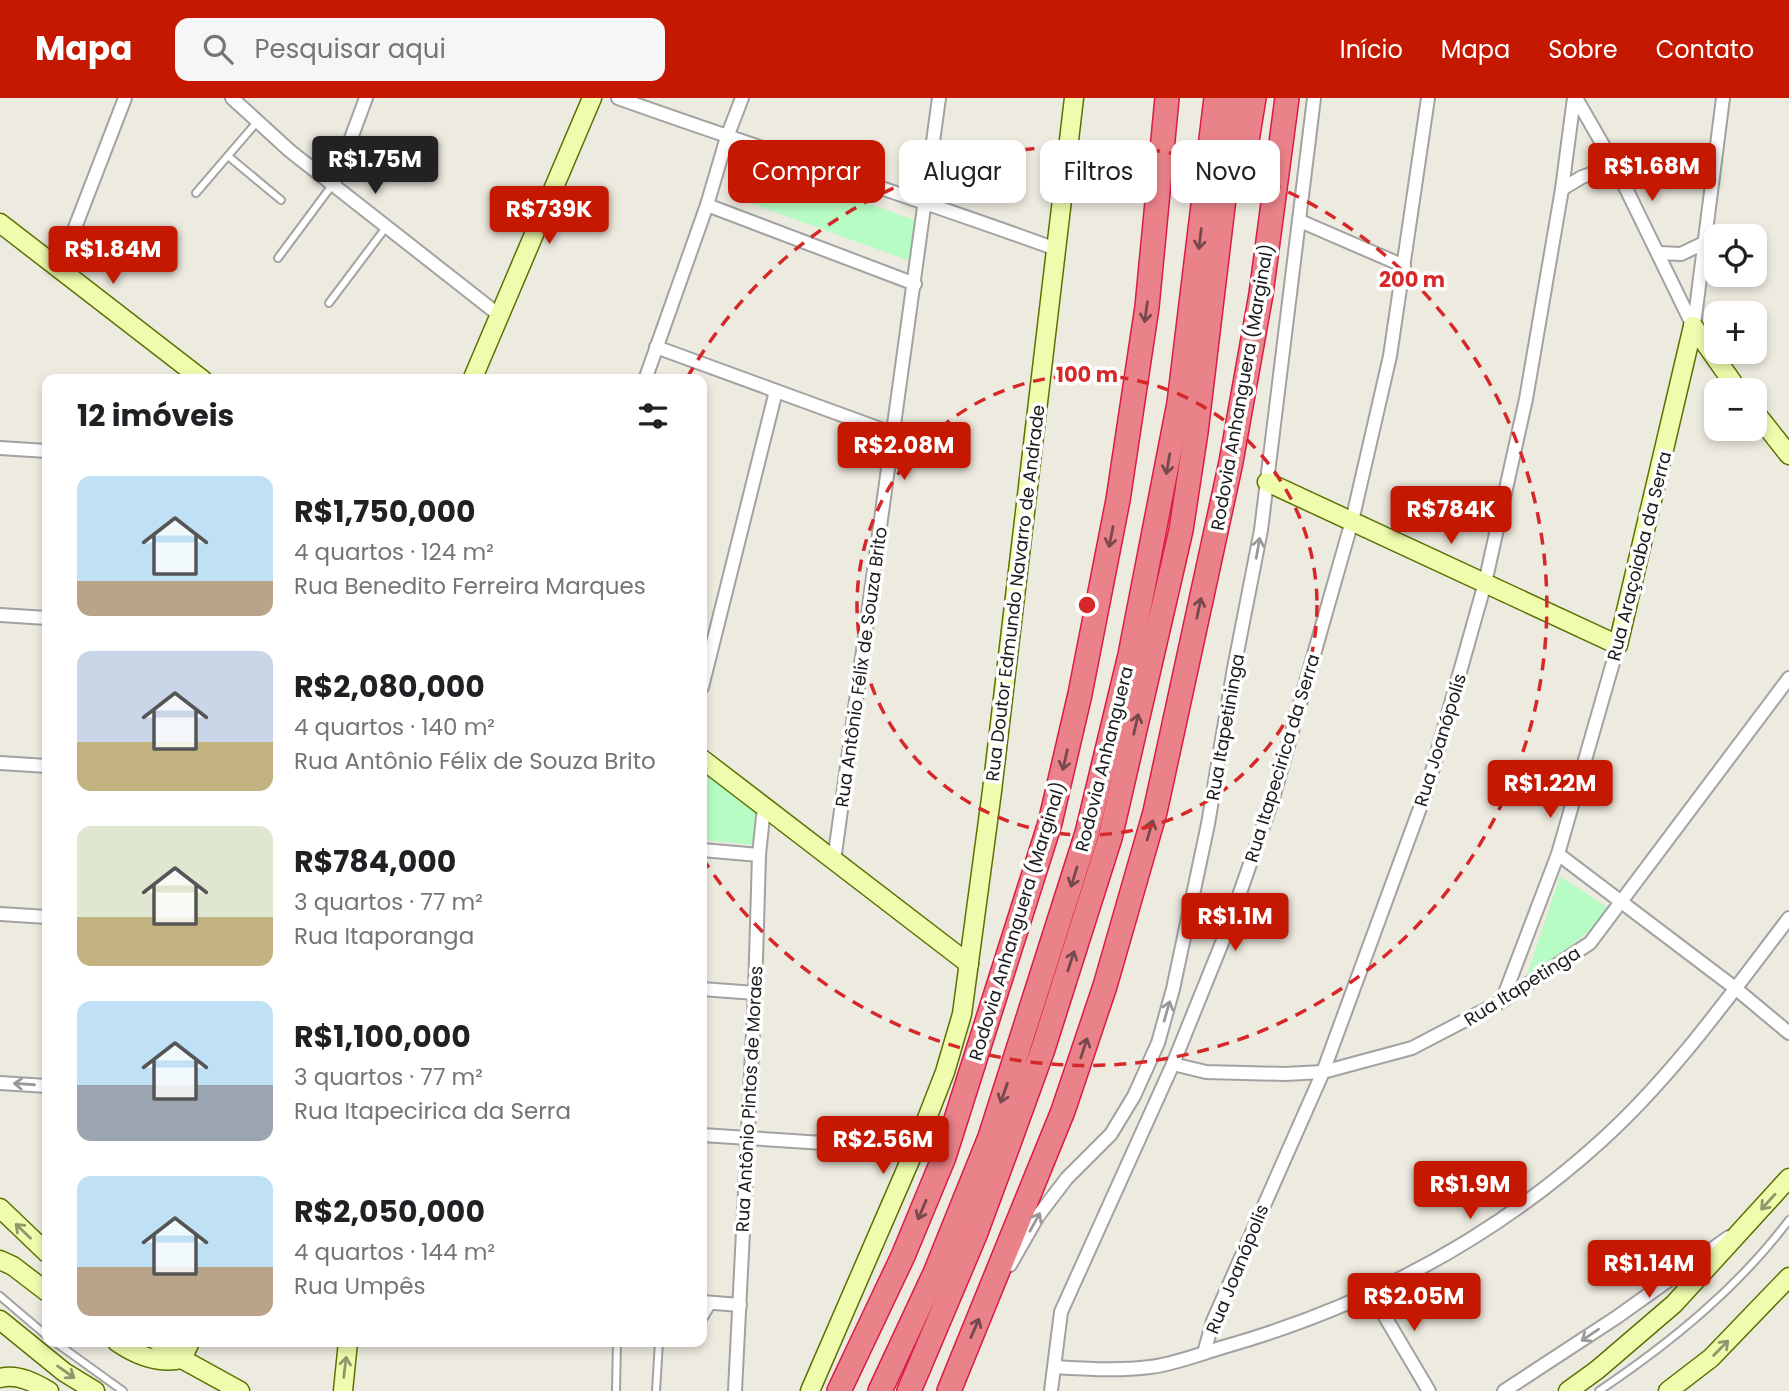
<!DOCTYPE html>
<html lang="pt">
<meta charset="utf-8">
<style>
:root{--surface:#fff;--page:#f6f6f6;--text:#202124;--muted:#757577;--accent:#c51800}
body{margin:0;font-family:Poppins,sans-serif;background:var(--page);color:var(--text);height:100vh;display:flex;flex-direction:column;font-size:26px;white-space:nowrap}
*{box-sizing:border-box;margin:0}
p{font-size:23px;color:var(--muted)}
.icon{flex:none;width:38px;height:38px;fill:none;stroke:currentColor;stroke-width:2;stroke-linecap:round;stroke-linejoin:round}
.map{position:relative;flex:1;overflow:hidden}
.details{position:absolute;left:42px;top:276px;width:665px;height:973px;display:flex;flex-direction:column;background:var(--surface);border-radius:14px;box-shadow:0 4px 10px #0003}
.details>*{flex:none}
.hud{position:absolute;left:728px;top:42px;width:665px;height:63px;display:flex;gap:14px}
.tools{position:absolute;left:1704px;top:126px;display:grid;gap:14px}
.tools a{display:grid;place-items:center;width:63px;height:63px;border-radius:14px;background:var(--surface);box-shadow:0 4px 10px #0003;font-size:35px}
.price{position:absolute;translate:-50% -60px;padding:0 16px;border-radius:7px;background:var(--accent);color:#fff;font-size:23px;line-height:46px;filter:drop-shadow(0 2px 4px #0008)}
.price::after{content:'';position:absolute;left:50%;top:42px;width:21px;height:16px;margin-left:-10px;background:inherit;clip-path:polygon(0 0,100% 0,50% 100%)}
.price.active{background:#222;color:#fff}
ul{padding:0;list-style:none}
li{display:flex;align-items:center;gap:21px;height:175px;padding:0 35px}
li span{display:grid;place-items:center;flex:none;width:196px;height:140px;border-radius:14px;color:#555}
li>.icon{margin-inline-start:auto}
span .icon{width:84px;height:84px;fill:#fffc;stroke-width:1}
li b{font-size:30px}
h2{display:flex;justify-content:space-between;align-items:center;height:84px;padding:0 35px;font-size:30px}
.pill{padding:0 24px;border-radius:14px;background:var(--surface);box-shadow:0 4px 10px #0003;font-size:24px;line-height:63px}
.pill.active{background:var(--accent);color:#fff}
header{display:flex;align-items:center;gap:42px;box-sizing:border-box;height:98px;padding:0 35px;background:var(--accent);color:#fff}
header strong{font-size:33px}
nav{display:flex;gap:38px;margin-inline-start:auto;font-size:24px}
.search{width:490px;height:63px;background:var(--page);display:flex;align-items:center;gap:18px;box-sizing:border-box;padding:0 24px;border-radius:14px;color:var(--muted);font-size:26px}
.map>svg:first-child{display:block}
.park{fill:#b8fcc5}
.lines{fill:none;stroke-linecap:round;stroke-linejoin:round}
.lane-casing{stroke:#a2a2a2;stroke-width:10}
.street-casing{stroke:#a2a2a2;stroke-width:16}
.secondary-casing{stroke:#597300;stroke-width:21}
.highway-casing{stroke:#dc1b46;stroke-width:26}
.lane{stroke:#fff;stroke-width:6}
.street{stroke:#fff;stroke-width:12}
.secondary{stroke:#effcae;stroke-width:18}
.highway{stroke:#ea8289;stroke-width:23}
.oneway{stroke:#78494c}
.oneway2{stroke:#989898}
.oneway3{stroke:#90976c}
.ring{fill:none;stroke:#d62828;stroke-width:3.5;stroke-dasharray:12 9}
.labels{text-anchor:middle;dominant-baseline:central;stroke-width:7;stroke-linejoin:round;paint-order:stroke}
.street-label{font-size:18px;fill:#1b1b1b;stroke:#fff}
.centre{fill:#d62828;stroke:#fff;stroke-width:3.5}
.ring-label{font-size:21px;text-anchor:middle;font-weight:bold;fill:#d62828;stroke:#fff;stroke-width:7;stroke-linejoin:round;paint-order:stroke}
</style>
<header>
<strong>Mapa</strong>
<div class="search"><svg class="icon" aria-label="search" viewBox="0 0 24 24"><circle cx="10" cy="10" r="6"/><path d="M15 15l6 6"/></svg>Pesquisar aqui</div>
<nav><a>Início</a><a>Mapa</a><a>Sobre</a><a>Contato</a></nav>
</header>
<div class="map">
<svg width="1789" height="1293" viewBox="0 0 1789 1293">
<rect width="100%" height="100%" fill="#edeadf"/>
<g class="park">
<path d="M744,60L914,122L910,163L736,100Z"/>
<path d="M702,670L757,712L755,747L702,742Z"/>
<path d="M1560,778L1613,813L1566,852L1527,877Z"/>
</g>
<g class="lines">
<g class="lane-casing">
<g id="lane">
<path d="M228,58L281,102"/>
<path d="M196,95L257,24"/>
<path d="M278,160L333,86"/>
<path d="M329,205L387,128"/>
<path d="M0,1198L47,1238"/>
<path d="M702,1223L713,1205"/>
<path d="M55,1244L123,1293"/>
<path d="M616,1293L617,1244"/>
<path d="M656,1293L659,1244"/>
<path d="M1599,1293C1670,1245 1737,1191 1789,1122"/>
</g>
</g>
<g class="street-casing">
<g id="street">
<path d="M232,0L290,53L499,217"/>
<path d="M618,0C763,52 911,98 1056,151"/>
<path d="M1576,0L1615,68L1693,228"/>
<path d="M334,86L366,0"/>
<path d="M1562,91L1582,79L1615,68"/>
<path d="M707,107L915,186"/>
<path d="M1300,123L1404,168"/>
<path d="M1658,155L1681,156L1704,145"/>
<path d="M59,171L125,0"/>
<path d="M1694,227L1723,0"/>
<path d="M656,249L894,336"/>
<path d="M645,282L707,107L727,39L742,0"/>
<path d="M0,350L47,353"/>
<path d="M0,517L47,520"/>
<path d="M702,589L776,293"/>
<path d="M0,665L47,668"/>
<path d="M702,752L759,757"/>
<path d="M1558,756L1735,890L1789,935"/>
<path d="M834,763L939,0"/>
<path d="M0,816L47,819"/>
<path d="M702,891L755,895"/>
<path d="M1502,903L1558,756L1618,547"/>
<path d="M1173,966L1206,974L1285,976L1323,974L1412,950L1502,903L1590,845L1789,580"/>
<path d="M0,985L47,988"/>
<path d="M702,1037L915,1051"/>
<path d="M1010,1167L1038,1118L1067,1080L1111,1036L1134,998L1158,945L1173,891L1208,726L1234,570L1261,432L1314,0"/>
<path d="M1371,1195L1429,1293"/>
<path d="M702,1204L740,1207"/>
<path d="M1204,1255L1213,1223L1323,974L1427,691L1485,485L1526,301L1562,91L1574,0"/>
<path d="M1055,1269C1087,1271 1119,1273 1150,1269C1176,1266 1202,1255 1227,1248C1366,1208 1494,1140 1601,1043C1673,978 1730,897 1789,820"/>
<path d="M735,1293L755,895L759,757L764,709"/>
<path d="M1051,1293L1061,1214L1173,966L1226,835L1273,700L1352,423L1390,258L1428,0"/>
<path d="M1504,1293L1617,1219L1729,1139"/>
</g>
</g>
<g class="secondary-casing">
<g id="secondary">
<path d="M0,125L203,282"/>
<path d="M1693,228L1738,292"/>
<path d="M472,282L592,0"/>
<path d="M1755,314L1789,357"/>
<path d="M1267,384L1618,547L1693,228"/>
<path d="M702,661L969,866"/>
<path d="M0,1110L47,1155"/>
<path d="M0,1162L13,1168L47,1194"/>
<path d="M0,1222L64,1274L95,1293"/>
<path d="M117,1244C136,1257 159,1266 182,1261L190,1244"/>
<path d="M158,1244L182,1261L240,1293"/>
<path d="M0,1280C17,1275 35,1285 49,1293"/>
<path d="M343,1293L348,1244"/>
<path d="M810,1293L915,1051L945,974L962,916L992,693L1074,0"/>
<path d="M1568,1293L1597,1272L1674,1206L1789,1080"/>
<path d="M1668,1293L1711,1260L1789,1179"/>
</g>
</g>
<g class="highway-casing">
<g id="highway">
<path d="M1244,61L1254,0"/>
<path d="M839,1293L903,1158L944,1059L1050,725L1080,596L1118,402L1147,209L1167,0"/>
<path d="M880,1293L935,1175L990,1039L1087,735L1130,557L1179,305L1216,0"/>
<path d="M909,1293L975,1137L1009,1045L1043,951L1110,740L1181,432L1196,334L1236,0"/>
<path d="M949,1293L1063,1013L1105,888L1155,714L1231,364L1261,196L1287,0"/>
</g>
</g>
<use href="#lane" class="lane"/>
<use href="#street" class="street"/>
<use href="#secondary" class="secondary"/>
<use href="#highway" class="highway"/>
</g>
<defs><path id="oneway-shaft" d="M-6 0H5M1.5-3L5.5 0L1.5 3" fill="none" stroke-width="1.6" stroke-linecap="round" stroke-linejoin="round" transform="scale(1.75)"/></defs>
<g class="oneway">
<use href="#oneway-shaft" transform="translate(1200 141) rotate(97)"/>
<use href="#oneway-shaft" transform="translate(1146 214) rotate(98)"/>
<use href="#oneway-shaft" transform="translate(1168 366) rotate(100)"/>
<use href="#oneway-shaft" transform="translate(1111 439) rotate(101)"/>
<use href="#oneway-shaft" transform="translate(1199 510) rotate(-78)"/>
<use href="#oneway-shaft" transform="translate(1136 626) rotate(-77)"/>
<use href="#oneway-shaft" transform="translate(1065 662) rotate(103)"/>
<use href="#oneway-shaft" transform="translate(1150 732) rotate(-74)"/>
<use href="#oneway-shaft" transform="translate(1074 779) rotate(107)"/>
<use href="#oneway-shaft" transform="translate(1071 863) rotate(-72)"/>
<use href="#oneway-shaft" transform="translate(1084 950) rotate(-72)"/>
<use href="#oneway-shaft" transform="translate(1004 995) rotate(109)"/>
<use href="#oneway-shaft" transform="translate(922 1112) rotate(113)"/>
<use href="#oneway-shaft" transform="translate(975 1230) rotate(-67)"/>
</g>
<g class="oneway2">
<use href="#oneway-shaft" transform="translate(1258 450) rotate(-80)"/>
<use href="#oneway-shaft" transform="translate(1167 913) rotate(-74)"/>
<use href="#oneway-shaft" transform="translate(24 986) rotate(-176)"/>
<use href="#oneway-shaft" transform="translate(1035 1124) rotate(-61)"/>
<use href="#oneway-shaft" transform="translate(1590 1237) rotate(146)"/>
</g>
<g class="oneway3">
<use href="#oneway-shaft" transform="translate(1768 1104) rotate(132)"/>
<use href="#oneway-shaft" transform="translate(23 1133) rotate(-136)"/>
<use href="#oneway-shaft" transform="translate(1721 1250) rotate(-45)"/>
<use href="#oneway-shaft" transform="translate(345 1269) rotate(-83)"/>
<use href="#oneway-shaft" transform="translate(66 1274) rotate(35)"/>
</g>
<g class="ring">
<circle cx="1087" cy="507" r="230"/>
<path d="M687 280A460 460 0 1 1 703 761"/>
</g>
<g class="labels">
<g class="street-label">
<text transform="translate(1242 289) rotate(-80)">Rodovia Anhanguera (Marginal)</text>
<text transform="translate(1639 458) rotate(-76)">Rua Araçoiaba da Serra</text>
<text transform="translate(1015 495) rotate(-83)">Rua Doutor Edmundo Navarro de Andrade</text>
<text transform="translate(861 569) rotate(-82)">Rua Antônio Félix de Souza Brito</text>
<text transform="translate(1225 629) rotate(-80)">Rua Itapetininga</text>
<text transform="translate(1440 642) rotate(-73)">Rua Joanópolis</text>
<text transform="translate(1282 660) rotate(-73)">Rua Itapecirica da Serra</text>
<text transform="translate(1104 661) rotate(-76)">Rodovia Anhanguera</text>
<text transform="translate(1017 823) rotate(-73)">Rodovia Anhanguera (Marginal)</text>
<text transform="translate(1522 888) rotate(-32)">Rua Itapetinga</text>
<text transform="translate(749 1001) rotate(-87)">Rua Antônio Pintos de Moraes</text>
<text transform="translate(1237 1171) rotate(-68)">Rua Joanópolis</text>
</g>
</g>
<circle cx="1087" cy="507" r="10" class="centre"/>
<g class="ring-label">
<text x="1412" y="189">200 m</text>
<text x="1087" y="284">100 m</text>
</g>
</svg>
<div class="tools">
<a><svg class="icon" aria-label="locate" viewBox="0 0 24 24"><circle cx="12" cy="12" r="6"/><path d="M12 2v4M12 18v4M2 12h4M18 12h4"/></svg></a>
<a>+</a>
<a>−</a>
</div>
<b class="price active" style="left:375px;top:98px">R$1.75M</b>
<b class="price" style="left:1652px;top:105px">R$1.68M</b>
<b class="price" style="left:549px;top:148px">R$739K</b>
<b class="price" style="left:113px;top:188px">R$1.84M</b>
<b class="price" style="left:904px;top:384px">R$2.08M</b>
<b class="price" style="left:1451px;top:448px">R$784K</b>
<b class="price" style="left:1550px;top:722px">R$1.22M</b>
<b class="price" style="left:1235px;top:855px">R$1.1M</b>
<b class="price" style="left:883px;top:1078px">R$2.56M</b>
<b class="price" style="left:1470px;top:1123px">R$1.9M</b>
<b class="price" style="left:1649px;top:1202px">R$1.14M</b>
<b class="price" style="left:1414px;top:1235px">R$2.05M</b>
<div class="hud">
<a class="pill active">Comprar</a>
<a class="pill">Alugar</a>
<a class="pill">Filtros</a>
<a class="pill">Novo</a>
</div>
<section class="details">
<h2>12 imóveis<svg class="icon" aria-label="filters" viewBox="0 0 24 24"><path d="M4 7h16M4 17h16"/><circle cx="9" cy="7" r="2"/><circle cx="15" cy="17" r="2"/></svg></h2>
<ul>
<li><span style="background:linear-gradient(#bfe0f5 75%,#b9a48a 0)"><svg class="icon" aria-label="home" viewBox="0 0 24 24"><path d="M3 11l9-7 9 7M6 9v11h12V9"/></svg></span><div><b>R$1,750,000</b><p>4 quartos · 124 m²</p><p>Rua Benedito Ferreira Marques</p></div></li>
<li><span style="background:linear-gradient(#c9d6e8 65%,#c2b280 0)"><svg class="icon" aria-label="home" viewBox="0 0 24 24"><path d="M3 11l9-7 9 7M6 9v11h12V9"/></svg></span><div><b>R$2,080,000</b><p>4 quartos · 140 m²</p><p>Rua Antônio Félix de Souza Brito</p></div></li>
<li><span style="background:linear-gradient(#dfe7d0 65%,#c2b280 0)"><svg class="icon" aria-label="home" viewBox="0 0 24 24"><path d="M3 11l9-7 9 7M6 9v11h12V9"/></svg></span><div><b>R$784,000</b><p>3 quartos · 77 m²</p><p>Rua Itaporanga</p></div></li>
<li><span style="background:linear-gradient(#bfe0f5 60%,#9aa5b1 0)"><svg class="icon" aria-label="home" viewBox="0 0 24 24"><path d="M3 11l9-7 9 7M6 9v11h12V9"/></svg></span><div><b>R$1,100,000</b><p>3 quartos · 77 m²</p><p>Rua Itapecirica da Serra</p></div></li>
<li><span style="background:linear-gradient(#bfe0f5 65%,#b9a48a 0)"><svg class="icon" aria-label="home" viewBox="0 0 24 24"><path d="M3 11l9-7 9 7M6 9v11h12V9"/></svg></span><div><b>R$2,050,000</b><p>4 quartos · 144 m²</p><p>Rua Umpês</p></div></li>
</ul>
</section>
</div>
